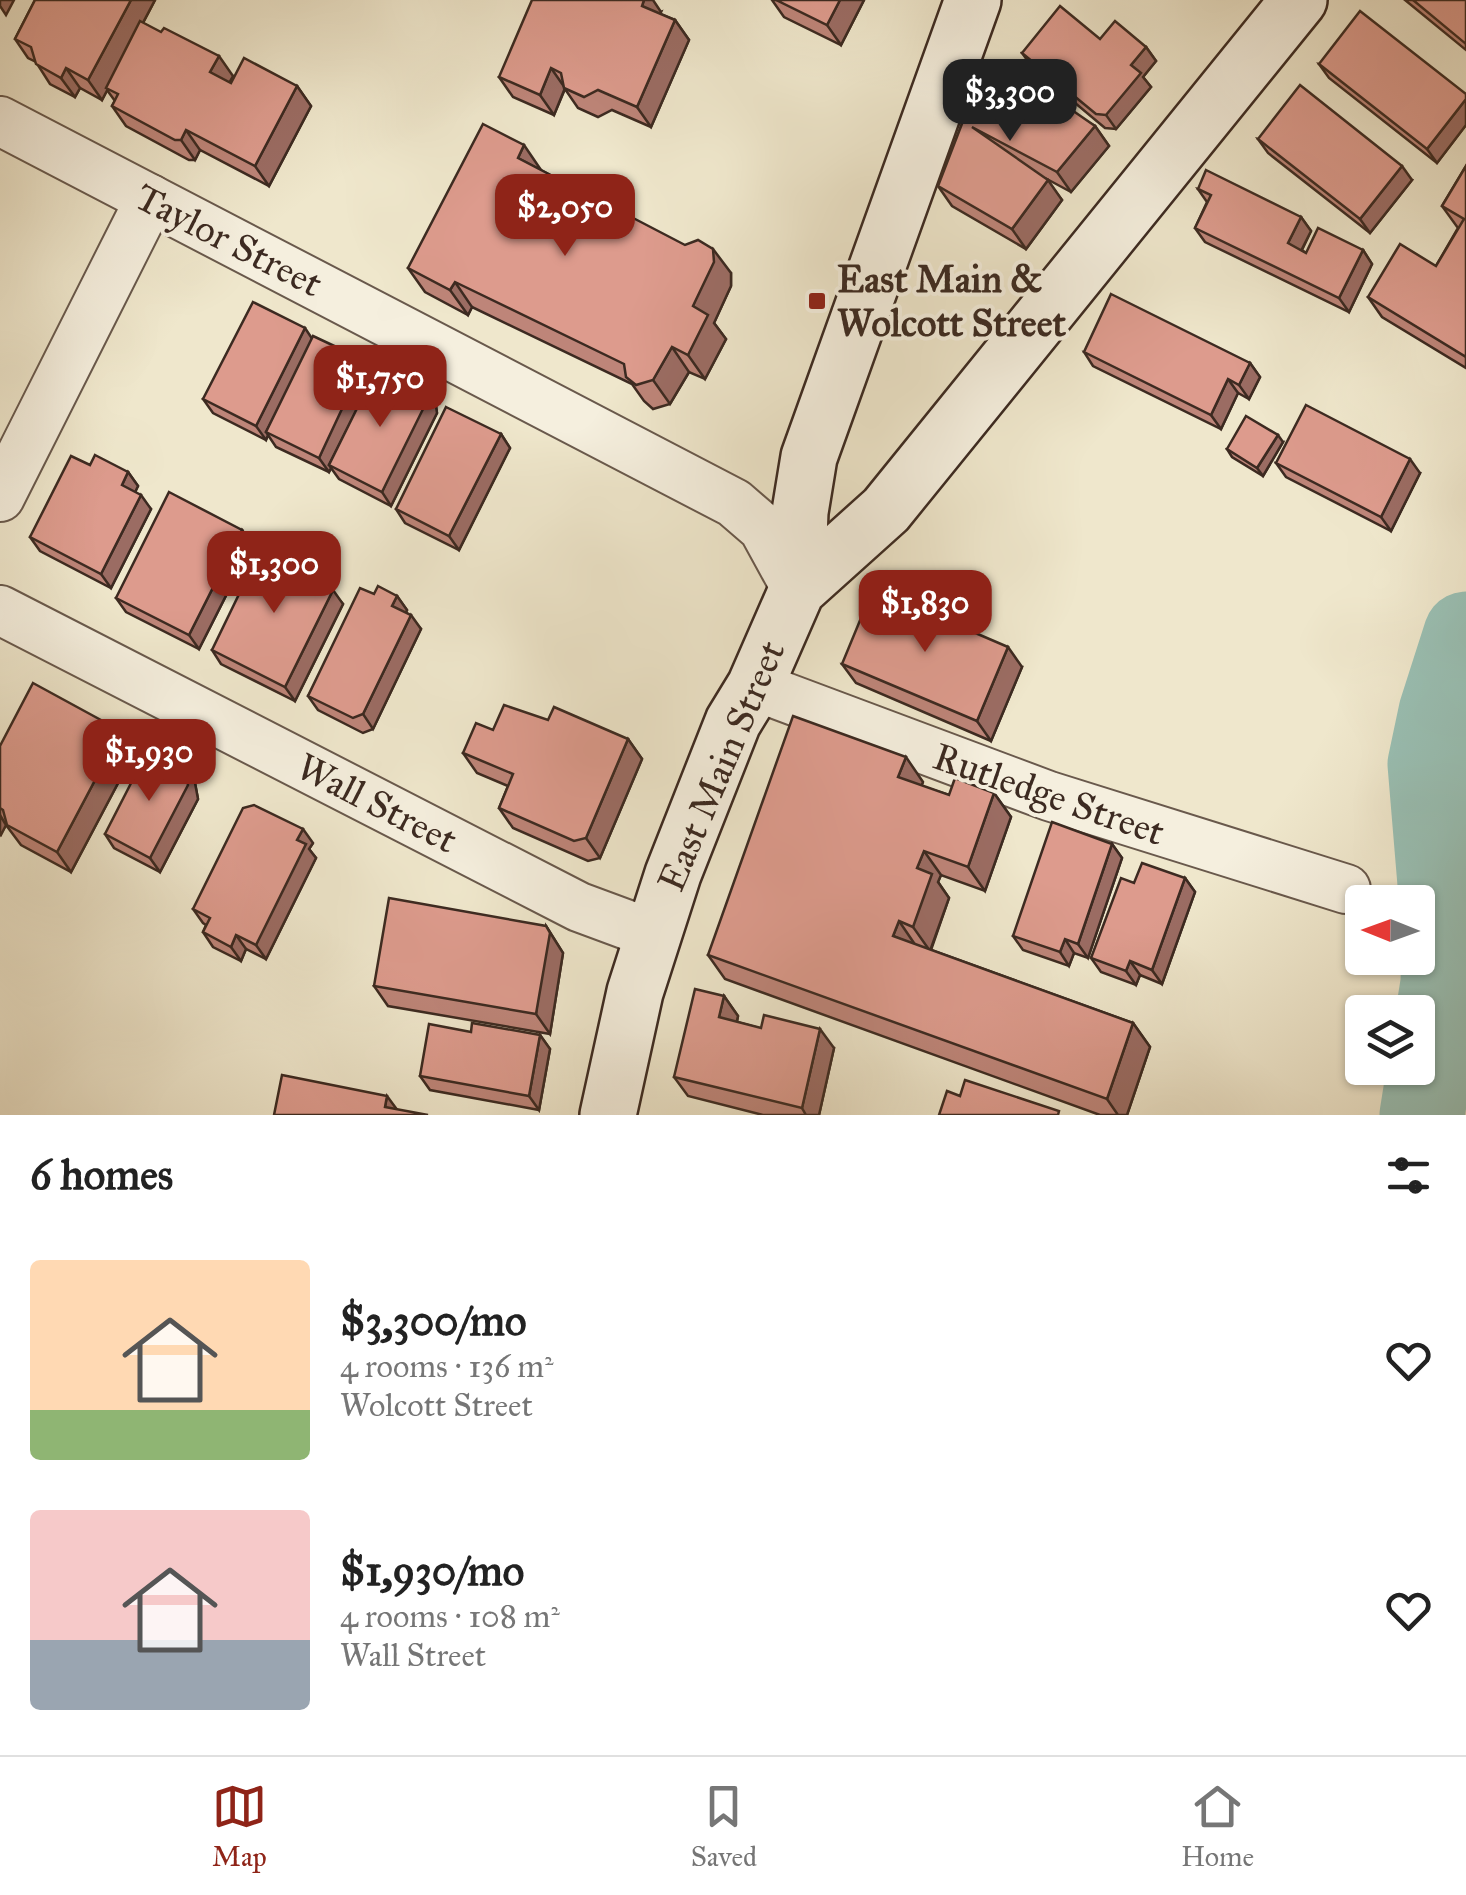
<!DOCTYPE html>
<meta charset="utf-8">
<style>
:root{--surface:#fff;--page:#f6f6f6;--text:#222;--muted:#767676;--line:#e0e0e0;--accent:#8f2418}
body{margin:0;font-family:"IM FELL Great Primer",serif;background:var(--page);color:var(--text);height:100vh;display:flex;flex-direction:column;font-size:38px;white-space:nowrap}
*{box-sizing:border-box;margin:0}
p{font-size:32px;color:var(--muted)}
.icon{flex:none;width:55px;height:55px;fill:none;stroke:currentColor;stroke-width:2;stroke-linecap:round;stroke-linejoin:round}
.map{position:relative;height:1115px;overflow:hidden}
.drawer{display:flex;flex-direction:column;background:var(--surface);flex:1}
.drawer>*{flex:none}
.needle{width:65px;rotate:271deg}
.buttons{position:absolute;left:1345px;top:885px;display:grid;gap:20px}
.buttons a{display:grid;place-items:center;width:90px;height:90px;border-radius:10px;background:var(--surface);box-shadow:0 2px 8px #0004;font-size:50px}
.price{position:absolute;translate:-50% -85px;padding:0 22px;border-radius:20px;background:var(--accent);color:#fff;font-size:32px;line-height:65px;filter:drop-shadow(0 2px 5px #0008)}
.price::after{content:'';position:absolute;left:50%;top:60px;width:30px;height:22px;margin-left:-15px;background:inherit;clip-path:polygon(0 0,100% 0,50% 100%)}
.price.selected{background:#222;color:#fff}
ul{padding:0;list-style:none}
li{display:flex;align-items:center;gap:30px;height:250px;padding:0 30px}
li span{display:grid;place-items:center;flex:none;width:280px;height:200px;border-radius:10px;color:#555}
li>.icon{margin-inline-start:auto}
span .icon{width:120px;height:120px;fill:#fffc;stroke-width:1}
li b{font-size:42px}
h2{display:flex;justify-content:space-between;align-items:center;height:120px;padding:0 30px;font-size:42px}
.tabs{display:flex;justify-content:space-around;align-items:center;height:140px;border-top:2px solid var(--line);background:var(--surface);font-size:28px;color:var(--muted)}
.tabs a{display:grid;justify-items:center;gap:5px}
.tabs .selected{color:var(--accent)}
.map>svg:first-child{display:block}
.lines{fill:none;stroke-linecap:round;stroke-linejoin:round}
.river{stroke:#9ac0b4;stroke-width:85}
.minor-casing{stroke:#69594c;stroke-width:52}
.secondary-casing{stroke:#3c2a21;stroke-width:60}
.minor{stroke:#f5efde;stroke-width:48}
.secondary{stroke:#f5efde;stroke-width:55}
.wall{fill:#be8579;stroke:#3c2a21;stroke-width:2.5}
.shaded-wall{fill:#9b6c63;stroke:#3c2a21;stroke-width:2.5}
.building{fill:#dd9b8d;stroke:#3c2a21;stroke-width:2.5}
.poi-dot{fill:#8f2418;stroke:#f5efde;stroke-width:4}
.labels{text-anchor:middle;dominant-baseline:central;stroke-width:8;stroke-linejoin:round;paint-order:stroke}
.street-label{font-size:38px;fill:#3c2a21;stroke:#f5efde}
.poi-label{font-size:38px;font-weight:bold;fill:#3c2a21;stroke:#f5efde;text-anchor:start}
</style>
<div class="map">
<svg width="1466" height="1115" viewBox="0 0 1466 1115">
<rect width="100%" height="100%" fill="#efe7cc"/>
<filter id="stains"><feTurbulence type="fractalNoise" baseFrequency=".002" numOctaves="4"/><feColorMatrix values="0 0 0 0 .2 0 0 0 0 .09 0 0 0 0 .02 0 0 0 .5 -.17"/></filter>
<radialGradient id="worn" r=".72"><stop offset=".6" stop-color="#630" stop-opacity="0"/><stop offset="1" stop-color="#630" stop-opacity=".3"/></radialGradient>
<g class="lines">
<path class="river" d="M1422,1115L1443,983L1444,932L1430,764L1441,712L1466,634"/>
<g class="minor-casing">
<g id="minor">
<path d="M0,121L734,503L763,528L797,590"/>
<path d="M0,497L150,199"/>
<path d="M0,610L579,907L652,934"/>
<path d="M755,686L1049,796L1346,889"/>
</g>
</g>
<g class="secondary-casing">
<g id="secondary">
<path d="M797,590L800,512L809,457L973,0"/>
<path d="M608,1115L635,992L673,874L733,722L755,686L797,590L886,510L1299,0"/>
</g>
</g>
<use href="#minor" class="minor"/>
<use href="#secondary" class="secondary"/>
</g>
<g class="wall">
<path d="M35,0H155L143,23L233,76L229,82L297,86L311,106L269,186L200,150L195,160H189L126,126L112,106L115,101L107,90L102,100L80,88L75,97L50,84L36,62L28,58L15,39Z"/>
<path d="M772,0H864L841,45L784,17Z"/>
<path d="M1405,0H1466V50Z"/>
<path d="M661,12L660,14L675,20L689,40L651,127L612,110L598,117L578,108L565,89L554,115L513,97L499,77Z"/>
<path d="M1100,39L1146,47L1156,61L1143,77L1151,87L1116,129L1105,128L1032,67L1022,53Z"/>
<path d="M985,64L1095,126L1109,146L1071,192L1045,178L1062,200L1026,249L952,206L938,186Z"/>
<path d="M1319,64L1466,94V125L1437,163L1329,78Z"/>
<path d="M1258,139L1412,180L1370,233L1268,153Z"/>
<path d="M1466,166V368L1382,317L1368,297L1436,266L1458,228L1442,206Z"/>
<path d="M541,170L731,273V286L714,323L726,339L705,379L689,372L670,404L653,409L644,401L632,384L472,307L468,315L425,292L408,268Z"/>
<path d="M1198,189L1301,217L1311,231L1302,250L1306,253L1363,250L1372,264L1349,312L1205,242L1195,228L1207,202Z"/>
<path d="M312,338L370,372L373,377L436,406L437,413L391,506L339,479L331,468L329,472L276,447L268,435L266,440L213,413L203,399Z"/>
<path d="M1084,352L1250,363L1260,377L1249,399L1238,393L1221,429L1093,366Z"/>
<path d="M501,434L510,448L459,550L405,523L396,509Z"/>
<path d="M1283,442L1263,476L1232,457L1227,449Z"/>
<path d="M1276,463L1420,473L1391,531L1286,477Z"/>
<path d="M90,465L128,472L138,486L135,492L151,509L111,588L40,551L30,537Z"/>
<path d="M242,530L252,544L199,649L126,612L116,598Z"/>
<path d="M330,586L329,588L343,604L295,701L221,664L212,650Z"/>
<path d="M374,594L397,596L407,610L406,612L421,629L373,729L363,733L318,710L308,696Z"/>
<path d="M842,664L1022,667L991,741L856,683Z"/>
<path d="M548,720L628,739L642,759L600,858L588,861L513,828L499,808L508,786L477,773L463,753L493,730Z"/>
<path d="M121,731L135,751L71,872L21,845L6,825L0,835V746Z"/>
<path d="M185,769L195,783L198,799L160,872L114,848L105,834Z"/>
<path d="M923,782L921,786L949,795L994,793L1011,817L985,891L941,875L938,882L949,898L931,950L1133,1023L1150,1047L1127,1115H1100L725,979L708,955Z"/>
<path d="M313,843L309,849L316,858L266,959L246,949L241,961L213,947L203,932L206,925L203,923L193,909Z"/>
<path d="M1112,844L1122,858L1088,958L1074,953L1069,966L1023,950L1013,936Z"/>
<path d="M1185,878L1195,892L1162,984L1140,975L1136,985L1101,972L1091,958L1134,883Z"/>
<path d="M546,926L563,953L550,1034L388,1006L374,986Z"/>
<path d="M724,996L738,1016L737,1022L834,1048L819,1115H763L688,1096L674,1077Z"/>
<path d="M471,1032L540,1035L550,1049L539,1110L430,1090L420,1076Z"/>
</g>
<g class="shaded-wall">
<path d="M0,0H14L6,15L0,6Z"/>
<path d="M131,0H155L102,100L88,80Z"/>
<path d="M644,0H653L661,12L656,26L642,6Z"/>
<path d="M840,0H864L841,45L827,25Z"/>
<path d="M675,20L689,40L651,127L637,107Z"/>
<path d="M1146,47L1156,61L1143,77L1151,87L1116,129L1106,115L1131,65Z"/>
<path d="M219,56L233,76L224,92L210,72Z"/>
<path d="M66,68L80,88L75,97L61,78Z"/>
<path d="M551,68L565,88L554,115L540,95Z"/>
<path d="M297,86L311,106L269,186L255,166Z"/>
<path d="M1466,99V125L1437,163L1427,149Z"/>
<path d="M1095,126L1109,146L1071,192L1057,172Z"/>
<path d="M186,130L200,150L195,160L181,140Z"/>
<path d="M524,145L541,170L518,158Z"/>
<path d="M1402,166L1412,180L1370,233L1360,219Z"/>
<path d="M1048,180L1062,200L1026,249L1012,229Z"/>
<path d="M1301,217L1311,231L1298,257L1288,243Z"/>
<path d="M713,249L731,273V286L714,323L726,339L705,379L688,355L693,306Z"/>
<path d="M1363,250L1372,264L1349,312L1339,298Z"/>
<path d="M455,282L472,307L468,315L450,290Z"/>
<path d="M305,328L315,343L266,432L268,435L266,440L256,426Z"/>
<path d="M672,347L689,372L670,404L653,380Z"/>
<path d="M360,358L373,378L329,465L331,468L329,472L319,458Z"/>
<path d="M1250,363L1260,377L1249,399L1239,385Z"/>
<path d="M1228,379L1238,393L1221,429L1211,415Z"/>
<path d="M426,392L436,406L437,413L391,506L382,492Z"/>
<path d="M501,434L510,448L459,550L449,536Z"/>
<path d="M1278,435L1283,442L1263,476L1257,468Z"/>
<path d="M1410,459L1420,473L1391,531L1381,517Z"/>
<path d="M128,472L138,486L132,499L122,485Z"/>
<path d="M141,495L151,509L111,588L101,574Z"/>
<path d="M242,530L252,544L199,649L189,635Z"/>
<path d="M320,572L330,586L325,595L315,581Z"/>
<path d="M333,590L343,604L295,701L285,687Z"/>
<path d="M397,596L407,610L402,620L392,606Z"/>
<path d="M411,615L421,629L373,729L363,714Z"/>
<path d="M1008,647L1022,667L991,741L977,721Z"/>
<path d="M121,731L135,751L71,872L57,852Z"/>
<path d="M628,739L642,759L600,858L586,838Z"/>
<path d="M906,757L923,782L915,802L898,777Z"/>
<path d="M185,769L195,783L198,799L160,872L150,858Z"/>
<path d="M994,793L1011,817L985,891L968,867Z"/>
<path d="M0,815L6,825L1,835L0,834Z"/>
<path d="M303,829L313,843L309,849L316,858L266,959L256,945L297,840Z"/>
<path d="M1112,844L1122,858L1088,958L1078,944Z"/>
<path d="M924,851L941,875L938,882L949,898L930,951L913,927L917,868Z"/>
<path d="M1185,878L1195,892L1162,984L1152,970Z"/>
<path d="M899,921L916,946L893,936Z"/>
<path d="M546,926L563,953L550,1034L536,1014Z"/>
<path d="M236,935L246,949L241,961L231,947Z"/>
<path d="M1065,939L1074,953L1069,966L1060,952Z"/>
<path d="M1130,961L1140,975L1136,985L1126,971Z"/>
<path d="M724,996L738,1016L733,1037L719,1017Z"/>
<path d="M1133,1023L1150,1047L1127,1115H1118L1107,1099Z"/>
<path d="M820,1029L834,1048L819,1115H806L802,1108Z"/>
<path d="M540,1035L550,1049L539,1110L529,1096Z"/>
<path d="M387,1096L401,1115L385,1107Z"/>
</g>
<g class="building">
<path d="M35,0H131L88,80L66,68L61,78L36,64L31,47L15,39Z"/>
<path d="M532,0H644L642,6L675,20L637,107L598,90L584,97L564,88L561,73L551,68L540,95L499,77Z"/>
<path d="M776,0H840L827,25Z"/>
<path d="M1413,0H1466V44Z"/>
<path d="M1060,6L1100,39L1115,21L1146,47L1131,65L1141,73L1106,115L1096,114L1022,53Z"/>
<path d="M1360,11L1466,94V99L1427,149L1319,64Z"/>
<path d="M140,21L161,32L164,28L219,56L210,72L231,83L244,58L297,86L255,166L186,130L181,140H175L112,106L118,94L106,88Z"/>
<path d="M985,64L1008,66L1095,126L1057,172L972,127L1048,180L1012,229L938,186Z"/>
<path d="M1300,85L1402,166L1360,219L1258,139Z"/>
<path d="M483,124L524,145L518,158L685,245L698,240L713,249L714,262L693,306L708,315L688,355L672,347L653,380L636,385L626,377L624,364L455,282L450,290L408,268Z"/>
<path d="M1466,166V357L1368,297L1400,244L1436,266L1464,219L1442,206Z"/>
<path d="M1206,170L1301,217L1288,243L1306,253L1318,228L1363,250L1339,298L1195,228L1211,195L1198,189Z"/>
<path d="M1111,294L1250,363L1239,385L1228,379L1211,415L1084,352Z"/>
<path d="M253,302L305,328L256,426L203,399Z"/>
<path d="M313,336L360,358L363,364L319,458L266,432Z"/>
<path d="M377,368L426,392L428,399L382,492L329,465Z"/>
<path d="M1306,405L1410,459L1381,517L1276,463Z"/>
<path d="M446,407L501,434L449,536L396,509Z"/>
<path d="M1246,416L1278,435L1257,468L1227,449Z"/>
<path d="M95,455L128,472L122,485L141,495L101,574L30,537L71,456L90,465Z"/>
<path d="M169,492L242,530L189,635L116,598Z"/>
<path d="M271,547L320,572L315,581L333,590L285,687L212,650L258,555Z"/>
<path d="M378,586L397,596L392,606L411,615L363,714L353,718L308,696L360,588L374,594Z"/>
<path d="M873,589L1008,647L977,721L842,664Z"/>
<path d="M33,683L121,731L57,852L7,825L3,810L0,808V746Z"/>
<path d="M504,705L548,720L554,707L628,739L586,838L574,841L499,808L513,774L463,753L476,723L493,730Z"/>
<path d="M793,716L906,757L898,777L949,795L955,778L994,793L968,867L924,851L917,868L932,874L913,927L899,921L893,936L1133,1023L1107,1099L708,955Z"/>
<path d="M148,750L185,769L188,785L150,858L105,834Z"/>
<path d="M254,805L303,829L297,840L306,844L256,945L236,935L231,947L203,932L210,918L193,909L243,808Z"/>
<path d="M1052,822L1112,844L1078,944L1065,939L1060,952L1013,936Z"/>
<path d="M1142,863L1185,878L1152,970L1130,961L1126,971L1091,958L1121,878L1134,883Z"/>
<path d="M389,898L546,926L550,933L536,1014L374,986Z"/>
<path d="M695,989L724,996L719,1017L761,1028L764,1015L820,1029L802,1108L674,1077Z"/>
<path d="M472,1023L540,1035L529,1096L420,1076L429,1024L471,1032Z"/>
<path d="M282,1075L387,1096L385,1107L428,1115H274Z"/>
<path d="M965,1080L1059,1111L1058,1115H939L947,1091L960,1096Z"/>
</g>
<rect class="poi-dot" x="807" y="291" width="20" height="20" rx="5"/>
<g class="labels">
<g class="street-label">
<text transform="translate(229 240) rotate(27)">Taylor Street</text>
<text transform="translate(721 766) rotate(-67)">East Main Street</text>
<text transform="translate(1049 794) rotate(19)">Rutledge Street</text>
<text transform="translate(377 803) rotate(27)">Wall Street</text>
</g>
<g class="poi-label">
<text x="837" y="279">East Main &amp;<tspan x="837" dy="44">Wolcott Street</tspan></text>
</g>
</g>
<rect width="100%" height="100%" filter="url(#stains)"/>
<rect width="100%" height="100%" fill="url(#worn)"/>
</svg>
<div class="buttons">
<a><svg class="needle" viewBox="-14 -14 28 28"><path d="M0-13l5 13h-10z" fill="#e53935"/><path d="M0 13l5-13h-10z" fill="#767676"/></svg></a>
<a><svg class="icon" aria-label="layers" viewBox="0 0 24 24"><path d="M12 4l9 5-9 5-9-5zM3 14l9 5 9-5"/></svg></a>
</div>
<b class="price selected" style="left:1010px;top:144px">$3,300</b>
<b class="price" style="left:565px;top:259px">$2,050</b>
<b class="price" style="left:380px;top:430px">$1,750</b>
<b class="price" style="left:274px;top:616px">$1,300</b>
<b class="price" style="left:925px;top:655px">$1,830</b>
<b class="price" style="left:149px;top:804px">$1,930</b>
</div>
<section class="drawer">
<h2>6 homes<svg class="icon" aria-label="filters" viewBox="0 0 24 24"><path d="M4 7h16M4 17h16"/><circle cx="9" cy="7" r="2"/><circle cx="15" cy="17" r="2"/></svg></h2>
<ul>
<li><span style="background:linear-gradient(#ffd9b3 75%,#8fb573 0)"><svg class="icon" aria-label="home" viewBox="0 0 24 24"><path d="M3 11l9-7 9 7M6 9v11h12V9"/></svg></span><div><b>$3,300/mo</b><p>4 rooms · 136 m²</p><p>Wolcott Street</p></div><svg class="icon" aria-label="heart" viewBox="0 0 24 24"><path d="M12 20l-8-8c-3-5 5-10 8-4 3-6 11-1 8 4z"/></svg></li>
<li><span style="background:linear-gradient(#f6c9c9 65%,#9aa5b1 0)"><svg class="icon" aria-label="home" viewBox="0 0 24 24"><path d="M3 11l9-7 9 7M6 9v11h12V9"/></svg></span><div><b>$1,930/mo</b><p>4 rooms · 108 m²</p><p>Wall Street</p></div><svg class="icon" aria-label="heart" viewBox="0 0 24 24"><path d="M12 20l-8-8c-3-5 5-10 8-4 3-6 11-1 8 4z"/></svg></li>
</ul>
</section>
<nav class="tabs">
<a class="selected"><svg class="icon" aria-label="map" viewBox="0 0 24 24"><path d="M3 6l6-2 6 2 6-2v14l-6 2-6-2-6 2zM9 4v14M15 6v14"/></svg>Map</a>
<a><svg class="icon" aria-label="saved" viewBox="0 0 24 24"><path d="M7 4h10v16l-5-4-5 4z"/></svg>Saved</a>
<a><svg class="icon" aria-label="home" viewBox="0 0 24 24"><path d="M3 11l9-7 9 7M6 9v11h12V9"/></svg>Home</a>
</nav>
